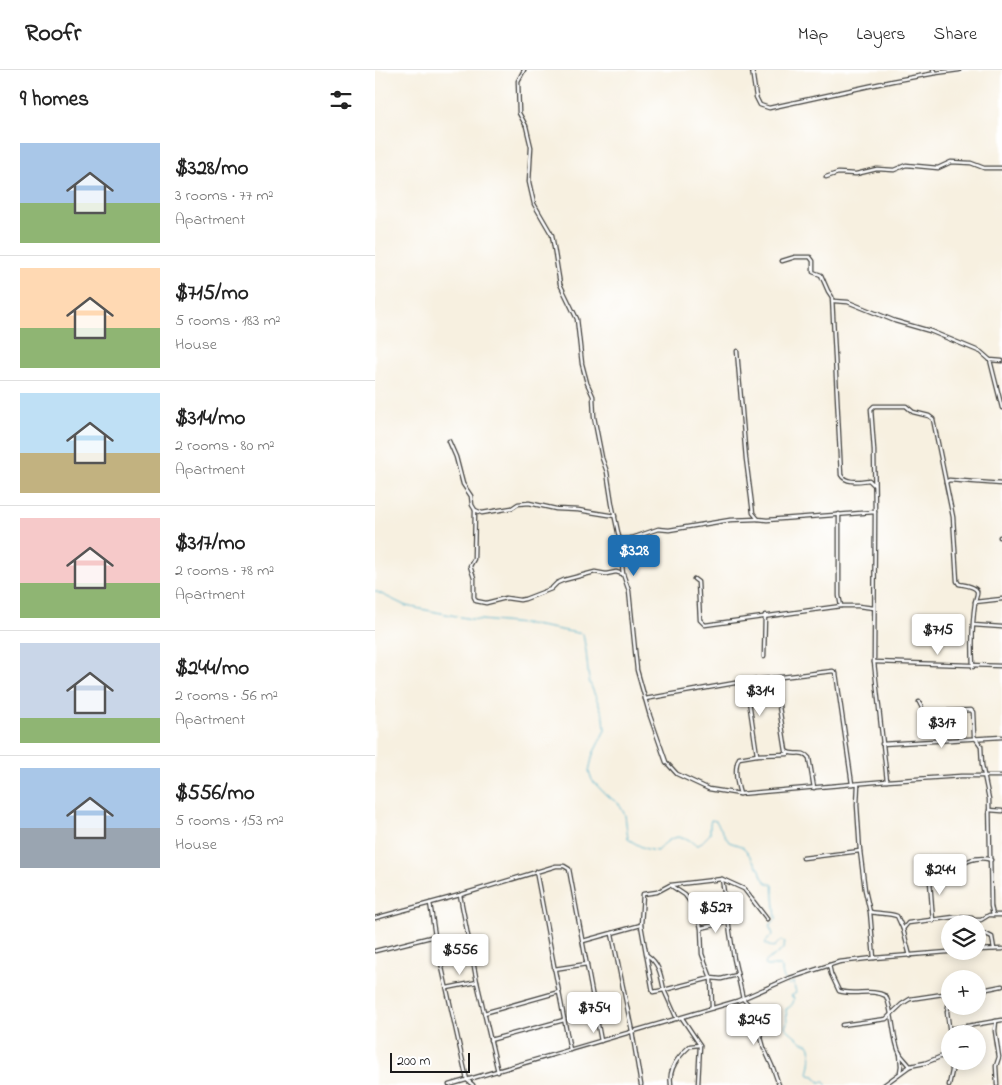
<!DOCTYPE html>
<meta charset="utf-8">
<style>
:root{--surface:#fff;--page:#f6f6f6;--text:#222;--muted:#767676;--line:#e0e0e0;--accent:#1f6fb2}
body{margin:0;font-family:"Indie Flower",sans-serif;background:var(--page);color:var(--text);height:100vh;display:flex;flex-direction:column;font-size:19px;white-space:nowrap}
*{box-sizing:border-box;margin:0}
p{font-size:16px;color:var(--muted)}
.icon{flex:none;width:28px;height:28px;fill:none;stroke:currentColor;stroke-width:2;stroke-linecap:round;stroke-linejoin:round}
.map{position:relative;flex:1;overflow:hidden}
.panel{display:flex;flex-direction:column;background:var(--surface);width:375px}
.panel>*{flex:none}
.controls{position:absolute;left:566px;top:845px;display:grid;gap:10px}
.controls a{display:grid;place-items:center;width:45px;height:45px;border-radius:50%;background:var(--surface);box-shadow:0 2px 12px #0003;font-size:25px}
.scale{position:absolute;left:15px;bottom:12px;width:80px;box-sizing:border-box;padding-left:5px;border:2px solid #1c1c1c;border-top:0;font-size:14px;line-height:18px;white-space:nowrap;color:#1c1c1c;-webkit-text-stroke:4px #fff;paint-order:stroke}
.price{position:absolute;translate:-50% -42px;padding:0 11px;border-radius:5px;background:#fff;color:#222;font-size:16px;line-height:32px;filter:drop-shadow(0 1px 2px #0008)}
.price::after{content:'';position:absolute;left:50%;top:30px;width:15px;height:11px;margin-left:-8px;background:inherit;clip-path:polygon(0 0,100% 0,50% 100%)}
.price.on{background:var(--accent);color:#fff}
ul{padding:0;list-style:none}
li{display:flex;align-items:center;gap:15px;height:125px;padding:0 20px}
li+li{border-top:1px solid var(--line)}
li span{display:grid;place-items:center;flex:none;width:140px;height:100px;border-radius:0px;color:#555}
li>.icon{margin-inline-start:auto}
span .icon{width:60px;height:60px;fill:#fffc;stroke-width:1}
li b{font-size:21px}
h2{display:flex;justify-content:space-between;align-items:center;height:60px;padding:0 20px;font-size:21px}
header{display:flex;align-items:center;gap:30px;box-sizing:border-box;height:70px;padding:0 25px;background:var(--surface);border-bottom:1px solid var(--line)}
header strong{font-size:24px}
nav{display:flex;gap:28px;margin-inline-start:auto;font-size:18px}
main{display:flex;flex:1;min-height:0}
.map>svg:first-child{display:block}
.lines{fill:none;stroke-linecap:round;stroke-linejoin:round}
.stream{stroke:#4aadc9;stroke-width:1}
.minor-casing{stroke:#3d3c39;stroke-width:5}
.minor{stroke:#fff;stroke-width:2.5}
</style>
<header>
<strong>Roofr</strong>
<nav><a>Map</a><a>Layers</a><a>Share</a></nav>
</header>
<main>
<section class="panel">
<h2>9 homes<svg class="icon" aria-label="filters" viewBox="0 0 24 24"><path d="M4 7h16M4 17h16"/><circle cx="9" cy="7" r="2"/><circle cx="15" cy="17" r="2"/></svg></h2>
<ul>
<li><span style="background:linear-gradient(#a9c7e8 60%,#8fb573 0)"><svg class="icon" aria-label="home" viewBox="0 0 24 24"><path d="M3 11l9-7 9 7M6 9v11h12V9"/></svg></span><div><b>$328/mo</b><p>3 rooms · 77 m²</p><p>Apartment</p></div></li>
<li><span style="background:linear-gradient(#ffd9b3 60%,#8fb573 0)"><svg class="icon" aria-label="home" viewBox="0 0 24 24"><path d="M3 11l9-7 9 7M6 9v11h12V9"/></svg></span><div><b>$715/mo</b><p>5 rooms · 183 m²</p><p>House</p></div></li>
<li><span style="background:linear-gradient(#bfe0f5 60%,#c2b280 0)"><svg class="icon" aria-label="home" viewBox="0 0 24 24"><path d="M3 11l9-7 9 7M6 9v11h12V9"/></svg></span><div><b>$314/mo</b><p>2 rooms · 80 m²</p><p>Apartment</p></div></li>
<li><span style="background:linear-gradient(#f6c9c9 65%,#8fb573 0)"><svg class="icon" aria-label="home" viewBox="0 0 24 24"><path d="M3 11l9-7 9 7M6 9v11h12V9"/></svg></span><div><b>$317/mo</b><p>2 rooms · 78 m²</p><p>Apartment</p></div></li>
<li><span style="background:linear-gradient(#c9d6e8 75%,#8fb573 0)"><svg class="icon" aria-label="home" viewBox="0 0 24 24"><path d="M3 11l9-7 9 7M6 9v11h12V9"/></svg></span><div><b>$244/mo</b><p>2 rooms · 56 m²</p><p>Apartment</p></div></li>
<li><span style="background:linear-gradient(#a9c7e8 60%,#9aa5b1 0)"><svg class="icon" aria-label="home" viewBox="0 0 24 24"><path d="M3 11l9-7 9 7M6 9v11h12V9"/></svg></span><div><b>$556/mo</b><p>5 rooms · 153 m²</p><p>House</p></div></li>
</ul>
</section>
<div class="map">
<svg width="627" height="1015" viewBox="0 0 627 1015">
<rect width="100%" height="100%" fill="#fff"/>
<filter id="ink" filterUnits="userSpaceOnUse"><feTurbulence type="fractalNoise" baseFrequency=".02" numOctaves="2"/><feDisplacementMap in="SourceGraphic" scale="10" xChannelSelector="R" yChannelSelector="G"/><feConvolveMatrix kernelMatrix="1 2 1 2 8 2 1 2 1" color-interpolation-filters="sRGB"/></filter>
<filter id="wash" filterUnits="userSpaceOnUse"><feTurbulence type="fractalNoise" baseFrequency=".0096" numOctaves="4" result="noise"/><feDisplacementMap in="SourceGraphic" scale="20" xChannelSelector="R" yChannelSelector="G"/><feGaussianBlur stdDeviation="1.12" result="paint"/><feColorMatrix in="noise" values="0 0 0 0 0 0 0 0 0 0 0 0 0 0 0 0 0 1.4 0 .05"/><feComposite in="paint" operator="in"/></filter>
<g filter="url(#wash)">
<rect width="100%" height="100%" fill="#f7f0e0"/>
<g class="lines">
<path class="stream" d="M0,521L31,536L96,549L158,555L208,564L211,581L214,611L229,647L230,660L218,684L214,701L217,710L230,724L244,734L250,745L253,769C263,775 270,780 282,781C290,772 301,762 314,770C318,772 318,775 324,775L335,764V754L336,750L341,751L354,772L366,776L370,779L385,800L387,807L391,812L398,815L401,849L394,856L398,864L390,873L394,876L399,877L406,870L410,873C408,885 397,884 390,893L391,896H404L407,898C407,907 409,908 414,915L418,912L421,923L416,926L419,928C419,933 416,937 411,939L412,953L410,957C415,962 421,966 426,971C428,973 431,973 433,974C438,979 435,998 433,1003L434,1005L440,1006L444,1012H450L451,1015"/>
</g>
</g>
<g filter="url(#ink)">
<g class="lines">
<g class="minor-casing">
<g id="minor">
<path d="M149,0L143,11L144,43L151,56L156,77L154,112L159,134L177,165L185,214L202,249L207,294L212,313L218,326L219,347L227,388L232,402L237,434L244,467L248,504L254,521L262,600L275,646L291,692L302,704L334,719L365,724L512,711L586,706H627"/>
<path d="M377,0L381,27L385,35L394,38L517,11L561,3"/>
<path d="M558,0L561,3L584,0"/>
<path d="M451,107L463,103L481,104L502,99L519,100L531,95L563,98L576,92L596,93L609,98H627"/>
<path d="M407,191L420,187H435L438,191V202L446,205L453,221L457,227L466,405C471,414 485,411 494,410L499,415"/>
<path d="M459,231L473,232L520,251L555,261L606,282L615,290L627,291"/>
<path d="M362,281L371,389L378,443L383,449L392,450L500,442L499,592L512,711"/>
<path d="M615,290L627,338"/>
<path d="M74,371L81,387L88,414L96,426L97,435L100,440L107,443L137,438L143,434L154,433L181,439L203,440L240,446"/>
<path d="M571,412L574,410L627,414"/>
<path d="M100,440L99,489L95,496L99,508V527L101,531L111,533L131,528L145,530L150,529L176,519L182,513L189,510L220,502L231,504L241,502L248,504"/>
<path d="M500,442L499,380L496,339L499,336H531L538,342L554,346L558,349L578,447L582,511L584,514C589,515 600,516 602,521C603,525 600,529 600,533C597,553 597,576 598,597"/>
<path d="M464,444V526L466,536"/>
<path d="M625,467H627"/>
<path d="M244,468L248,469L257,468L283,459L294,460L355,450L383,449"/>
<path d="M319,509L323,512L325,550L330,555L466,536H483L499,538"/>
<path d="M600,532L627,529"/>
<path d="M598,555L627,557"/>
<path d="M389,587L390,545"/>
<path d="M499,592L627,596"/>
<path d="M398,608L458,601L461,603L477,714"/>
<path d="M371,611L382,685"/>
<path d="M270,629L371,611L398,608L400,611L411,681C419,687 428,679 434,688L439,718"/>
<path d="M544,632L549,642L596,640L598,642L599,666L606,676L607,695L614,729L616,836L618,845"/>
<path d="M507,674L627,667"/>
<path d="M483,714L482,735L485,781L490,820L495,842L499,888"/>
<path d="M365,724C362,714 359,698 364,688L382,685L413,684"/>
<path d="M614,740L627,741"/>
<path d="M428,788L485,781"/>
<path d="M161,801L195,980"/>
<path d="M347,809L359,889L368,929L378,939L389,978L398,998L404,1015"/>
<path d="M296,815L347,809L369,819L392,849"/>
<path d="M85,825L102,912L123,1002"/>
<path d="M55,833L60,866L92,1010L98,1015"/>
<path d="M496,842C505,844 514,843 522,846L528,859L535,886"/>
<path d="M0,848L85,825L181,796H189L194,799L226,971"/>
<path d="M599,850H606L614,845H627"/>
<path d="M558,851L554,798L581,793L587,795C593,789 608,786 616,790"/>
<path d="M266,855L278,922L289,920L302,949"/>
<path d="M326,858L353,852"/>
<path d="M528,859L533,853L579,847L597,848L599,850V854"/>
<path d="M602,862L613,865L617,867L619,879"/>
<path d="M237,864L257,961L266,1015"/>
<path d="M208,871L266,855L268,824L282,822L295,815L310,825L321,840L326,858L327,884L336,908L337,938"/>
<path d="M602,880L627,879"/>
<path d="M0,881L60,866"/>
<path d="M272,885C285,894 286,906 289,920L336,908L346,909L362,905"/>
<path d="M454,895L456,904L464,921C480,926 497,918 511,926C519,944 517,969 525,984C528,988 532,992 535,996"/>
<path d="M179,899L212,894"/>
<path d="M72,918L102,912"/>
<path d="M602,921L627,916"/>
<path d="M575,926L572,942L575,964"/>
<path d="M109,943L184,922"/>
<path d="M307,948L325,975L323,1015"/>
<path d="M621,951L620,961L624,987L621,996L622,1015"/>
<path d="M467,955L511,949L527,934L535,929L575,923"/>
<path d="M575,959L627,950"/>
<path d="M115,970L189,950"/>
<path d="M525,1002L526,996L525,983"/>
<path d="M74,1015L362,931L415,908L464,892L499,888L585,881"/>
<path d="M296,1015C293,998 304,986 315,976L325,975"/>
<path d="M509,1015L535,996L550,993L575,983"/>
<path d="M574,1015L577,1001L576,991"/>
</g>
</g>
<use href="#minor" class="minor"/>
</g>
</g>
</svg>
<div class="controls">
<a><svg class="icon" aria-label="layers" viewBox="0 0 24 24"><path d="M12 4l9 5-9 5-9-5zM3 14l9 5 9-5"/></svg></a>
<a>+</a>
<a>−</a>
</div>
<div class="scale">200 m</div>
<b class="price on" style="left:259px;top:507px">$328</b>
<b class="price" style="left:563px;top:586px">$715</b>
<b class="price" style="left:385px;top:647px">$314</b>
<b class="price" style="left:567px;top:679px">$317</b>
<b class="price" style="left:565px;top:826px">$244</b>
<b class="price" style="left:341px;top:864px">$527</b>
<b class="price" style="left:85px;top:906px">$556</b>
<b class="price" style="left:219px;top:964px">$754</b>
<b class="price" style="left:379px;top:976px">$245</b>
</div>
</main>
